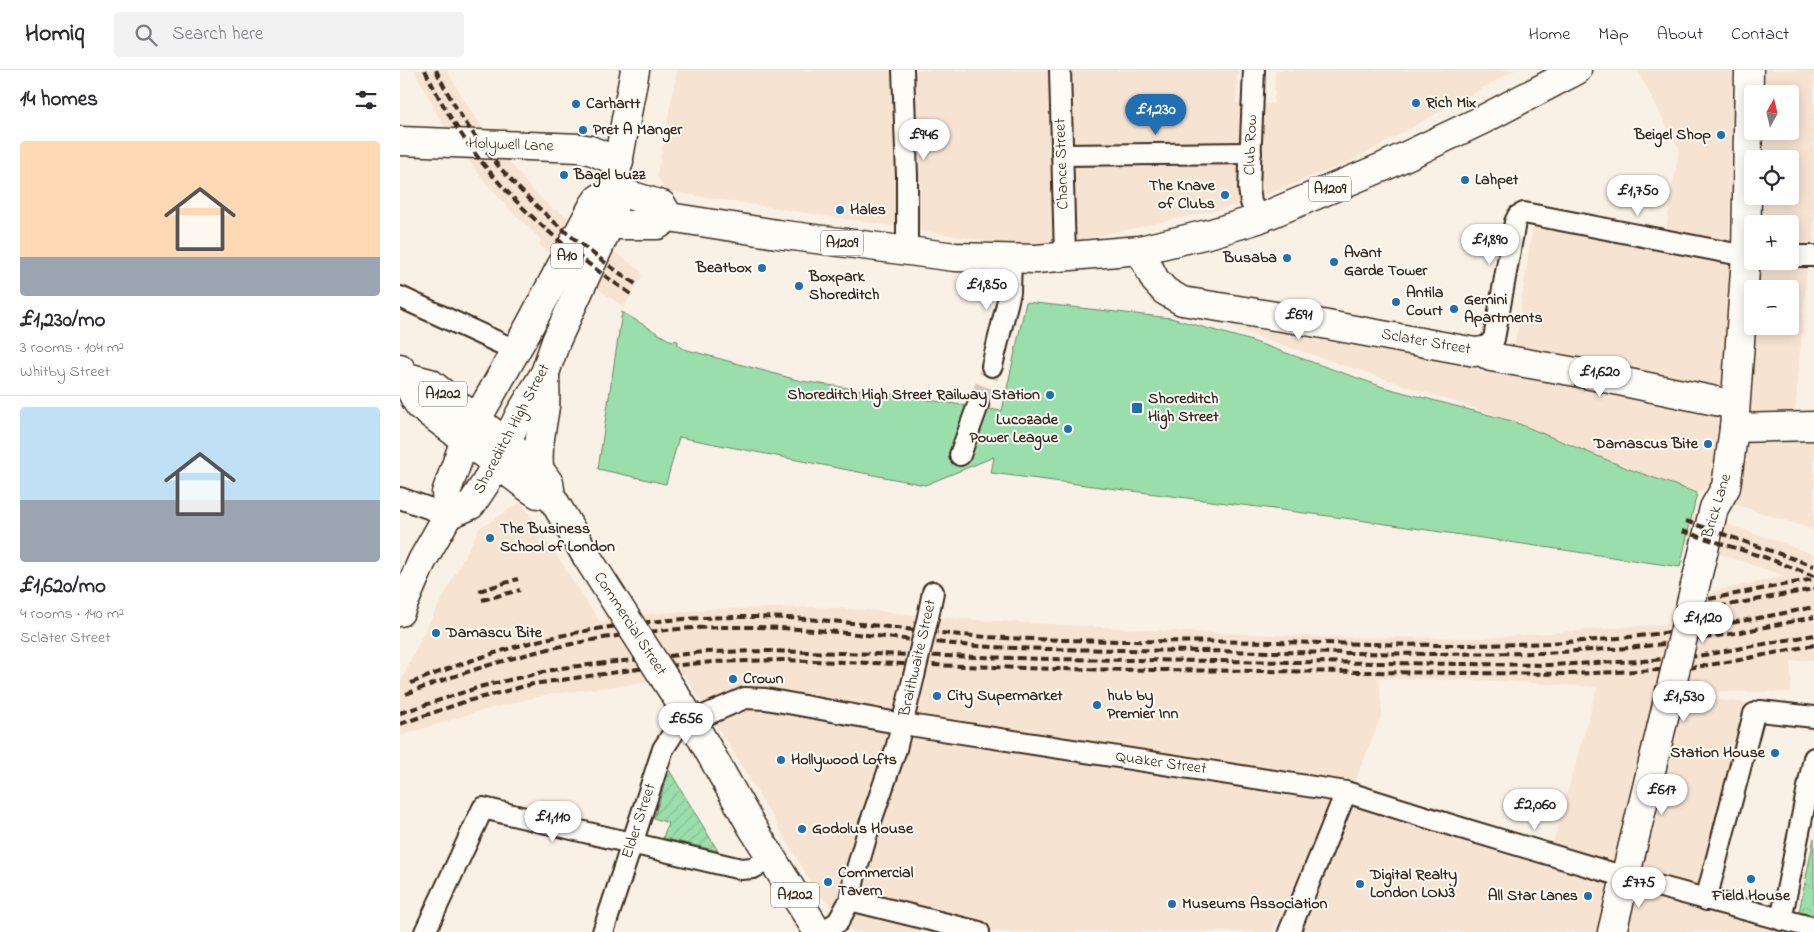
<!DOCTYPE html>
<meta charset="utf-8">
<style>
:root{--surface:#fff;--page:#f2f2f3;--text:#2b2b33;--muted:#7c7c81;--line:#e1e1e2;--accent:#1f6fb2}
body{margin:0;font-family:"Indie Flower",sans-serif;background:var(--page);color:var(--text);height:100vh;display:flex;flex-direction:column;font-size:19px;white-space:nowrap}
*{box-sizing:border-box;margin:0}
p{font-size:16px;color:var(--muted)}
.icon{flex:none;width:28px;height:28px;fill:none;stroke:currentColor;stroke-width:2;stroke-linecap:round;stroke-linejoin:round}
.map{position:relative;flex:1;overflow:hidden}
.details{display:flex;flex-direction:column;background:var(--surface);width:400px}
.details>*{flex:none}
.needle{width:32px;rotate:8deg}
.fabs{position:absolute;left:1344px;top:15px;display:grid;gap:10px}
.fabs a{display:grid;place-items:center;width:55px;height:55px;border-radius:5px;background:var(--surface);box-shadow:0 2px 12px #0003;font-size:25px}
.price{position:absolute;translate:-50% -42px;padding:0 11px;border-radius:18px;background:#fff;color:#222;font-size:16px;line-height:32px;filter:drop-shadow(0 1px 2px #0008)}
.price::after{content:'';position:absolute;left:50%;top:30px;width:15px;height:11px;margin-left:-8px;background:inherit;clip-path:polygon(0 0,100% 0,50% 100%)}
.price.active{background:var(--accent);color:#fff}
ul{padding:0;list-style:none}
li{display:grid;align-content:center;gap:10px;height:265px;padding:0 20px}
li+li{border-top:1px solid var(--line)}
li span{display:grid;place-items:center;height:155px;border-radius:5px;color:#555}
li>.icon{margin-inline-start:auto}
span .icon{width:90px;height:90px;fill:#fffc;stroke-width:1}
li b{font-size:21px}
h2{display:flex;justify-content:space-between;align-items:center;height:60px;padding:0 20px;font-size:21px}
header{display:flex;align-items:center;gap:30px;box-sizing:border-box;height:70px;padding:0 25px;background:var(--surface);border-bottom:1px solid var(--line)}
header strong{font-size:24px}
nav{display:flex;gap:28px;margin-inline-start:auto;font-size:18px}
.search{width:350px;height:45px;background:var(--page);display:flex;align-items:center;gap:12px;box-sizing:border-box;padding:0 18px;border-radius:5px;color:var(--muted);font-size:19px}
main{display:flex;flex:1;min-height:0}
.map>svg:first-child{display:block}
.built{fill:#f7e3d1}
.grass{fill:#9adfab;stroke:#6a8464}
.park{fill:url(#park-crowns);stroke:#6a8464}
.garden{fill:url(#garden-furrows);stroke:#6a8464}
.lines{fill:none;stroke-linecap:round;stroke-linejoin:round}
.street-tunnel{stroke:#d4c9be;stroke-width:20;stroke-dasharray:20 10;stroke-linecap:butt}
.street-casing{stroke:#3b2a1e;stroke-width:24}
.secondary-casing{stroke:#3b2a1e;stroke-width:31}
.primary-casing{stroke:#3b2a1e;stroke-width:31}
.highway-casing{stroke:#3b2a1e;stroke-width:31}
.street{stroke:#fdfcf7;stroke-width:20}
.secondary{stroke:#fdfcf7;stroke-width:28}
.primary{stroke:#fdfcf7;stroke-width:28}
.highway{stroke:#fdfcf7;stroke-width:28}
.rail{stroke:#3b2a1e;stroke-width:4;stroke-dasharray:8 4;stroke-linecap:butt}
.street-bridge-casing{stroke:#3b2a1e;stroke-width:24;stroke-linecap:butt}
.secondary-bridge-casing{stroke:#3b2a1e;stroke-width:31;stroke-linecap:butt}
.highway-bridge-casing{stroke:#3b2a1e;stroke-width:31;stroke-linecap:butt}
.street-bridge{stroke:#fdfcf7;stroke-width:20}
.secondary-bridge{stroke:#fdfcf7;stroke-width:28}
.highway-bridge{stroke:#fdfcf7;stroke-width:28}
.poi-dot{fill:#1f6fb2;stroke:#fdfcf7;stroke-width:2}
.labels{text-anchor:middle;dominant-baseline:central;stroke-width:4;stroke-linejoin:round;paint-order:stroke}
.shield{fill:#fdfcf7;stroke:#75695f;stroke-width:1}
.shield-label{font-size:15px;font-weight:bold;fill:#3b2a1e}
.poi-label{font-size:16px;font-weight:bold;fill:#3b2a1e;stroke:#fdfcf7;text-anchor:start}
.street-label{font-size:16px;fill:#3b2a1e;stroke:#fdfcf7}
</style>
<header>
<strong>Homiq</strong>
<div class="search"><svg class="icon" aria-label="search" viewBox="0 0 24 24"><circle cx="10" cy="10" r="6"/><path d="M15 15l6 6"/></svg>Search here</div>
<nav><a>Home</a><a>Map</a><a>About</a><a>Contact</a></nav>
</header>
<main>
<section class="details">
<h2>14 homes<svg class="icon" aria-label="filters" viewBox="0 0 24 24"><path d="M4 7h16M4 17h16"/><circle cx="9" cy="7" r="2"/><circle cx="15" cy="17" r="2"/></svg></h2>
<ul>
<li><span style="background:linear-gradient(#ffd9b3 75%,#9aa5b1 0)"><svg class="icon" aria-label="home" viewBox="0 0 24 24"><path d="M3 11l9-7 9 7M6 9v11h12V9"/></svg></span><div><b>£1,230/mo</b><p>3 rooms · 104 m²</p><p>Whitby Street</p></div></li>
<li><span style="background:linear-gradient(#bfe0f5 60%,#9aa5b1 0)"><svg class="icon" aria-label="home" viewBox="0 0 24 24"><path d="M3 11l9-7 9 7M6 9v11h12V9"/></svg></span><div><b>£1,620/mo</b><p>4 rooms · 140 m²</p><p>Sclater Street</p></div></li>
</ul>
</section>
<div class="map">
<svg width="1414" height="862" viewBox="0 0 1414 862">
<defs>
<pattern id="park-crowns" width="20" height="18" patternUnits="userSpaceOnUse" patternTransform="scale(1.25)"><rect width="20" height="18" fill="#9adfab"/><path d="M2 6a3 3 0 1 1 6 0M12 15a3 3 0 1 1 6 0" fill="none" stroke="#86c093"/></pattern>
<pattern id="garden-furrows" width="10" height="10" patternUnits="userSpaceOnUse" patternTransform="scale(1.25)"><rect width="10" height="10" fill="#9adfab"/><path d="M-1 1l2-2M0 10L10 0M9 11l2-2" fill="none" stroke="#86c093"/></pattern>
</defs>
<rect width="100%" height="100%" fill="#faf1e6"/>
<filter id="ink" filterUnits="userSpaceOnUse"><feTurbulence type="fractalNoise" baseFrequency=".02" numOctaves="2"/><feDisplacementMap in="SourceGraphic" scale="10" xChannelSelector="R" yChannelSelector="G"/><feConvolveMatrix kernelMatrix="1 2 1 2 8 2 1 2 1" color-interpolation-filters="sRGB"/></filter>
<g filter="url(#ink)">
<g class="built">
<path d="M14,0H47L67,35L87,64L130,117L154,141L156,139L241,201L240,204L242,206L224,238L139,175L141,170L112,142L84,111L62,82L41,51Z"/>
<path d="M277,0H838L836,33L874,34L875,0H1115L950,92L835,136L639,179L266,121L257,105Z"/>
<path d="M1237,0H1335L1329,168L1327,170L1266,159L1279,79Z"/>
<path d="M1365,0H1414V172L1390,175V154H1361L1362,126H1390V89H1363L1364,61H1390V24H1365Z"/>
<path d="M1134,148L1181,159V165L1337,192L1328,320L1114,280Z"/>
<path d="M1356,198H1407L1395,346H1414V460L1328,432L1352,256H1390V219H1355Z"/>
<path d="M836,255L1328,343L1322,387L1310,415L1297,423L1229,399L1112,351L829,257Z"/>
<path d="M120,432L129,443L200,552L247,544L312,539L417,537L482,541L528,547L790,562L931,567L1083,568L1304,551L1310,522L1385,506L1279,470L1289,442L1374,470L1414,485V590L1391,591V622L1251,621L1258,626L1214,794L1152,777L1197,617L1102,611L979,608L982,644L953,717L936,723L873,862H453L416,821L331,678L284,604L242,613L150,624L76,642L0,666V613L20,570L79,459Z"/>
<path d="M1289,627L1358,634L1309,825L1235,805L1279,632Z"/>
<path d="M952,732L1054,769L1215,816L1204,862H900Z"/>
<path d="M1233,821L1389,862H1223Z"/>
</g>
<path class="grass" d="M626,232L771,248L852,271L983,317L1112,351L1229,399L1297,423L1280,497L952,449L591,403L594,387L525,415L279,367L266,414L198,399L222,242L269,270L278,271V275L284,279L401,311L602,341Z"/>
<path class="park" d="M1414,768V845L1399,842Z"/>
<path class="garden" d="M269,700L318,781L263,768L268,753L254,748Z"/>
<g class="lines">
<path class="street-tunnel" d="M578,335L592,296"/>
<g class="street-casing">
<g id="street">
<path d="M503,0L507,106V182"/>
<path d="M660,0L665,187"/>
<path d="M854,0L849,118L851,132L858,149"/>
<path d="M662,85L851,83"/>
<path d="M1390,186H1414"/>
<path d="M0,227L115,280"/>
<path d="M1082,281L1094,269L1115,152L1118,146L1124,143L1346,186H1352"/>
<path d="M592,296L610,222L611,189"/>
<path d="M560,385L578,335"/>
<path d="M0,428L48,445"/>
<path d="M528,547L533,522"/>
<path d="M450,830L579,862"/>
<path d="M1306,830L1354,644L1360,641L1414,647"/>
<path d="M1381,850L1414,688"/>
<path d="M25,862L83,738L341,799L353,798L371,789"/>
<path d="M203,862L263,679L276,659L292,651L345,628L366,629L503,654L946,722L1051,755L1235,810L1414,858"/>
<path d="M421,862L438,852L450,830L454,809L470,754L496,679L514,606"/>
<path d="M889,862L946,722"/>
</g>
</g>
<g class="secondary-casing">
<g id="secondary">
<path d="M0,71L180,78L190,80L219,92"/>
<path d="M740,180L755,210L765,221L782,231L906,251L1075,282L1082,281L1091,287L1176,302L1335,335"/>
<path d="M1334,358L1414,356"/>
<path d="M1295,516L1314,438L1326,417L1334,358L1346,186L1349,0"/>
<path d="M1212,862L1270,622"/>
</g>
</g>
<g class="primary-casing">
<g id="primary">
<path d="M209,155H258L269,147L377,164L555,187L636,189L740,180L812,163L858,149L983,97L1082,50L1177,0"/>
<path d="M48,445L71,435L85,414L96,393"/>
<path d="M0,542L22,491L48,445L46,423L65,370L128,259L193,136L198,129L213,120L262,135L269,147"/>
</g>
</g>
<g class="highway-casing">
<g id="highway">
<path d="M0,298C9,310 10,324 20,336L129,418L138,424L151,426"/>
<path d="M7,307L30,313L139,399L149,413L151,426L187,487L226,548"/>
<path d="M96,393L120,344L145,303L156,271L209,155L213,142V120L235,0"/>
<path d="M139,399C137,375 142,359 145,336C146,326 145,315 145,305"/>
<path d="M265,609L292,651L352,757L418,862"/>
</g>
</g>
<use href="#street" class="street"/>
<use href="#secondary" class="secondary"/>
<use href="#primary" class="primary"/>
<use href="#highway" class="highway"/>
<g class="rail">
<path d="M25,0C72,100 141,163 231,224"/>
<path d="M36,0C79,92 154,159 237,215"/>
<path d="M1286,451L1414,496"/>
<path d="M1282,461L1367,488L1414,506"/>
<path d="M79,521L118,509"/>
<path d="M1309,529L1414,509"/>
<path d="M82,530L120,520"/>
<path d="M1307,539L1414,519"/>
<path d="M11,613C51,597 91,583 133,572C215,552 302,544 387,548C460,551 533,565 606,568C696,572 786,571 876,572C978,574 1081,578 1182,571C1260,566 1337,553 1414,537"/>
<path d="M6,624C119,580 229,555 352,557C416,558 480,567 544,573C578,577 612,578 646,579L1030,584L1142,583L1227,578L1273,573L1336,563L1414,547"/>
<path d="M0,643L83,616L161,598L304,582L371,581L649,589L1149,595L1242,591L1298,586L1414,565"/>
<path d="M0,654L64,632L133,614L238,599L312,592L381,590L654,599L1171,604L1282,599L1334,591L1414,575"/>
</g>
<g class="street-bridge-casing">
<path id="street-bridge" d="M514,606L528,547"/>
</g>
<g class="secondary-bridge-casing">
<path id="secondary-bridge" d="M1270,622L1295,516"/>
</g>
<g class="highway-bridge-casing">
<path id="highway-bridge" d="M226,548L265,609"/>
</g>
<use href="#street-bridge" class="street-bridge"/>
<use href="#secondary-bridge" class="secondary-bridge"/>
<use href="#highway-bridge" class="highway-bridge"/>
</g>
</g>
<g class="poi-dot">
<circle cx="1016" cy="33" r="5"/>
<circle cx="176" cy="34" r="5"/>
<circle cx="183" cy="60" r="5"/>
<circle cx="1321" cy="65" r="5"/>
<circle cx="164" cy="105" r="5"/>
<circle cx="1065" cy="110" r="5"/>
<circle cx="825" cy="125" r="5"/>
<circle cx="440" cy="140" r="5"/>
<circle cx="887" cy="188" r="5"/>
<circle cx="934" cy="192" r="5"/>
<circle cx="362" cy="198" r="5"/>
<circle cx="399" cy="216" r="5"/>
<circle cx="996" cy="232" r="5"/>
<circle cx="1054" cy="239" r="5"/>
<circle cx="650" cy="325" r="5"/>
<rect x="731" y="332" width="12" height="12" rx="2.5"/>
<circle cx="668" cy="359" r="5"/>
<circle cx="1308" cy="374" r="5"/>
<circle cx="90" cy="468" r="5"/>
<circle cx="36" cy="563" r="5"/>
<circle cx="333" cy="609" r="5"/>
<circle cx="537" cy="626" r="5"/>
<circle cx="697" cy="635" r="5"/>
<circle cx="1375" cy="683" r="5"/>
<circle cx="381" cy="690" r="5"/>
<circle cx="402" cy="759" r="5"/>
<circle cx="1351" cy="809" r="5"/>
<circle cx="428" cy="812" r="5"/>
<circle cx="960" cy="814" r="5"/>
<circle cx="1188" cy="826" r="5"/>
<circle cx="772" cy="834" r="5"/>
</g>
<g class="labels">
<g class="shield">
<rect x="909" y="106.5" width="42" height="25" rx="4"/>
<rect x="421" y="160.5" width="42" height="25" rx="4"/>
<rect x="151" y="173.5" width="32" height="25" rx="4"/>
<rect x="19" y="311.5" width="48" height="25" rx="4"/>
<rect x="371" y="812.5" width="48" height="25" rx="4"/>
</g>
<g class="shield-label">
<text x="930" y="119">A1209</text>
<text x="442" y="173">A1209</text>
<text x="167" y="186">A10</text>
<text x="43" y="324">A1202</text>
<text x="395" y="825">A1202</text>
</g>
<g class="poi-label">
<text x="1026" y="33">Rich Mix</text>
<text x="186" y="34">Carhartt</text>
<text x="193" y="60">Pret A Manger</text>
<text x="1311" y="65" text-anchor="end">Beigel Shop</text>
<text x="174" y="105">Bagel buzz</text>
<text x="1075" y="110">Lahpet</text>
<text x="815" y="116" text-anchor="end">The Knave<tspan x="815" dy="18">of Clubs</tspan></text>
<text x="450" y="140">Hales</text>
<text x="944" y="183">Avant<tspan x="944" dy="18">Garde Tower</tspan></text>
<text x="877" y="188" text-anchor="end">Busaba</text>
<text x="352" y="198" text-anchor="end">Beatbox</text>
<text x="409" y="207">Boxpark<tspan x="409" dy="18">Shoreditch</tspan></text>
<text x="1006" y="223">Antila<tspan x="1006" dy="18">Court</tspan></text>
<text x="1064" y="230">Gemini<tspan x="1064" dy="18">Apartments</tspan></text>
<text x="640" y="325" text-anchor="end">Shoreditch High Street Railway Station</text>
<text x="748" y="329">Shoreditch<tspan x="748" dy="18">High Street</tspan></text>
<text x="658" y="350" text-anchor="end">Lucozade<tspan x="658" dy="18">Power League</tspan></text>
<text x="1298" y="374" text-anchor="end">Damascus Bite</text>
<text x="100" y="459">The Business<tspan x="100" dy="18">School of London</tspan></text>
<text x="46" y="563">Damascu Bite</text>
<text x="343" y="609">Crown</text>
<text x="547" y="626">City Supermarket</text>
<text x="707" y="626">hub by<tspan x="707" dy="18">Premier Inn</tspan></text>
<text x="1365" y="683" text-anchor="end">Station House</text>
<text x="391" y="690">Hollywood Lofts</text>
<text x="412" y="759">Godolus House</text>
<text x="438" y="803">Commercial<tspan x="438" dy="18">Tavern</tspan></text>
<text x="970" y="805">Digital Realty<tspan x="970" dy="18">London LON3</tspan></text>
<text x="1178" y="826" text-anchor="end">All Star Lanes</text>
<text x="1351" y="826" text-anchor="middle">Field House</text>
<text x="782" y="834">Museums Association</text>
</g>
<g class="street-label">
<text transform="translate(111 75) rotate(2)">Holywell Lane</text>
<text transform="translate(851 75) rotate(-88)">Club Row</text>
<text transform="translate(662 94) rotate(-92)">Chance Street</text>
<text transform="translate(1026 272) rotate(10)">Sclater Street</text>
<text transform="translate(112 359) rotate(-62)">Shoreditch High Street</text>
<text transform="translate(1317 436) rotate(-73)">Brick Lane</text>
<text transform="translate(230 554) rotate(57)">Commercial Street</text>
<text transform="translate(518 588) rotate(-77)">Braithwaite Street</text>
<text transform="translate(761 693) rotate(8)">Quaker Street</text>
<text transform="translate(239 751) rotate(-72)">Elder Street</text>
</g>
</g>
</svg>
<div class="fabs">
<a><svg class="needle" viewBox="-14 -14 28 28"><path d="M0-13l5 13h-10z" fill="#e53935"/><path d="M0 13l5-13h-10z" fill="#7c7c81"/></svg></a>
<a><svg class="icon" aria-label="locate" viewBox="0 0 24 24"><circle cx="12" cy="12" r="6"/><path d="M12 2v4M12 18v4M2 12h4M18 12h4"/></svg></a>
<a>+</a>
<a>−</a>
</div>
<b class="price active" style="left:756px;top:66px">£1,230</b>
<b class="price" style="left:524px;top:91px">£946</b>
<b class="price" style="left:1238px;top:147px">£1,750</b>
<b class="price" style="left:1090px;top:196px">£1,890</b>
<b class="price" style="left:587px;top:241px">£1,850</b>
<b class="price" style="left:899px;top:271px">£691</b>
<b class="price" style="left:1200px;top:328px">£1,620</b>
<b class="price" style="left:1303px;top:574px">£1,120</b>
<b class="price" style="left:1284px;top:653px">£1,530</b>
<b class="price" style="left:286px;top:675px">£656</b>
<b class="price" style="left:1262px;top:746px">£617</b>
<b class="price" style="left:1135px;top:761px">£2,060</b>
<b class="price" style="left:153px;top:773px">£1,110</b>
<b class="price" style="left:1239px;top:839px">£775</b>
</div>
</main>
